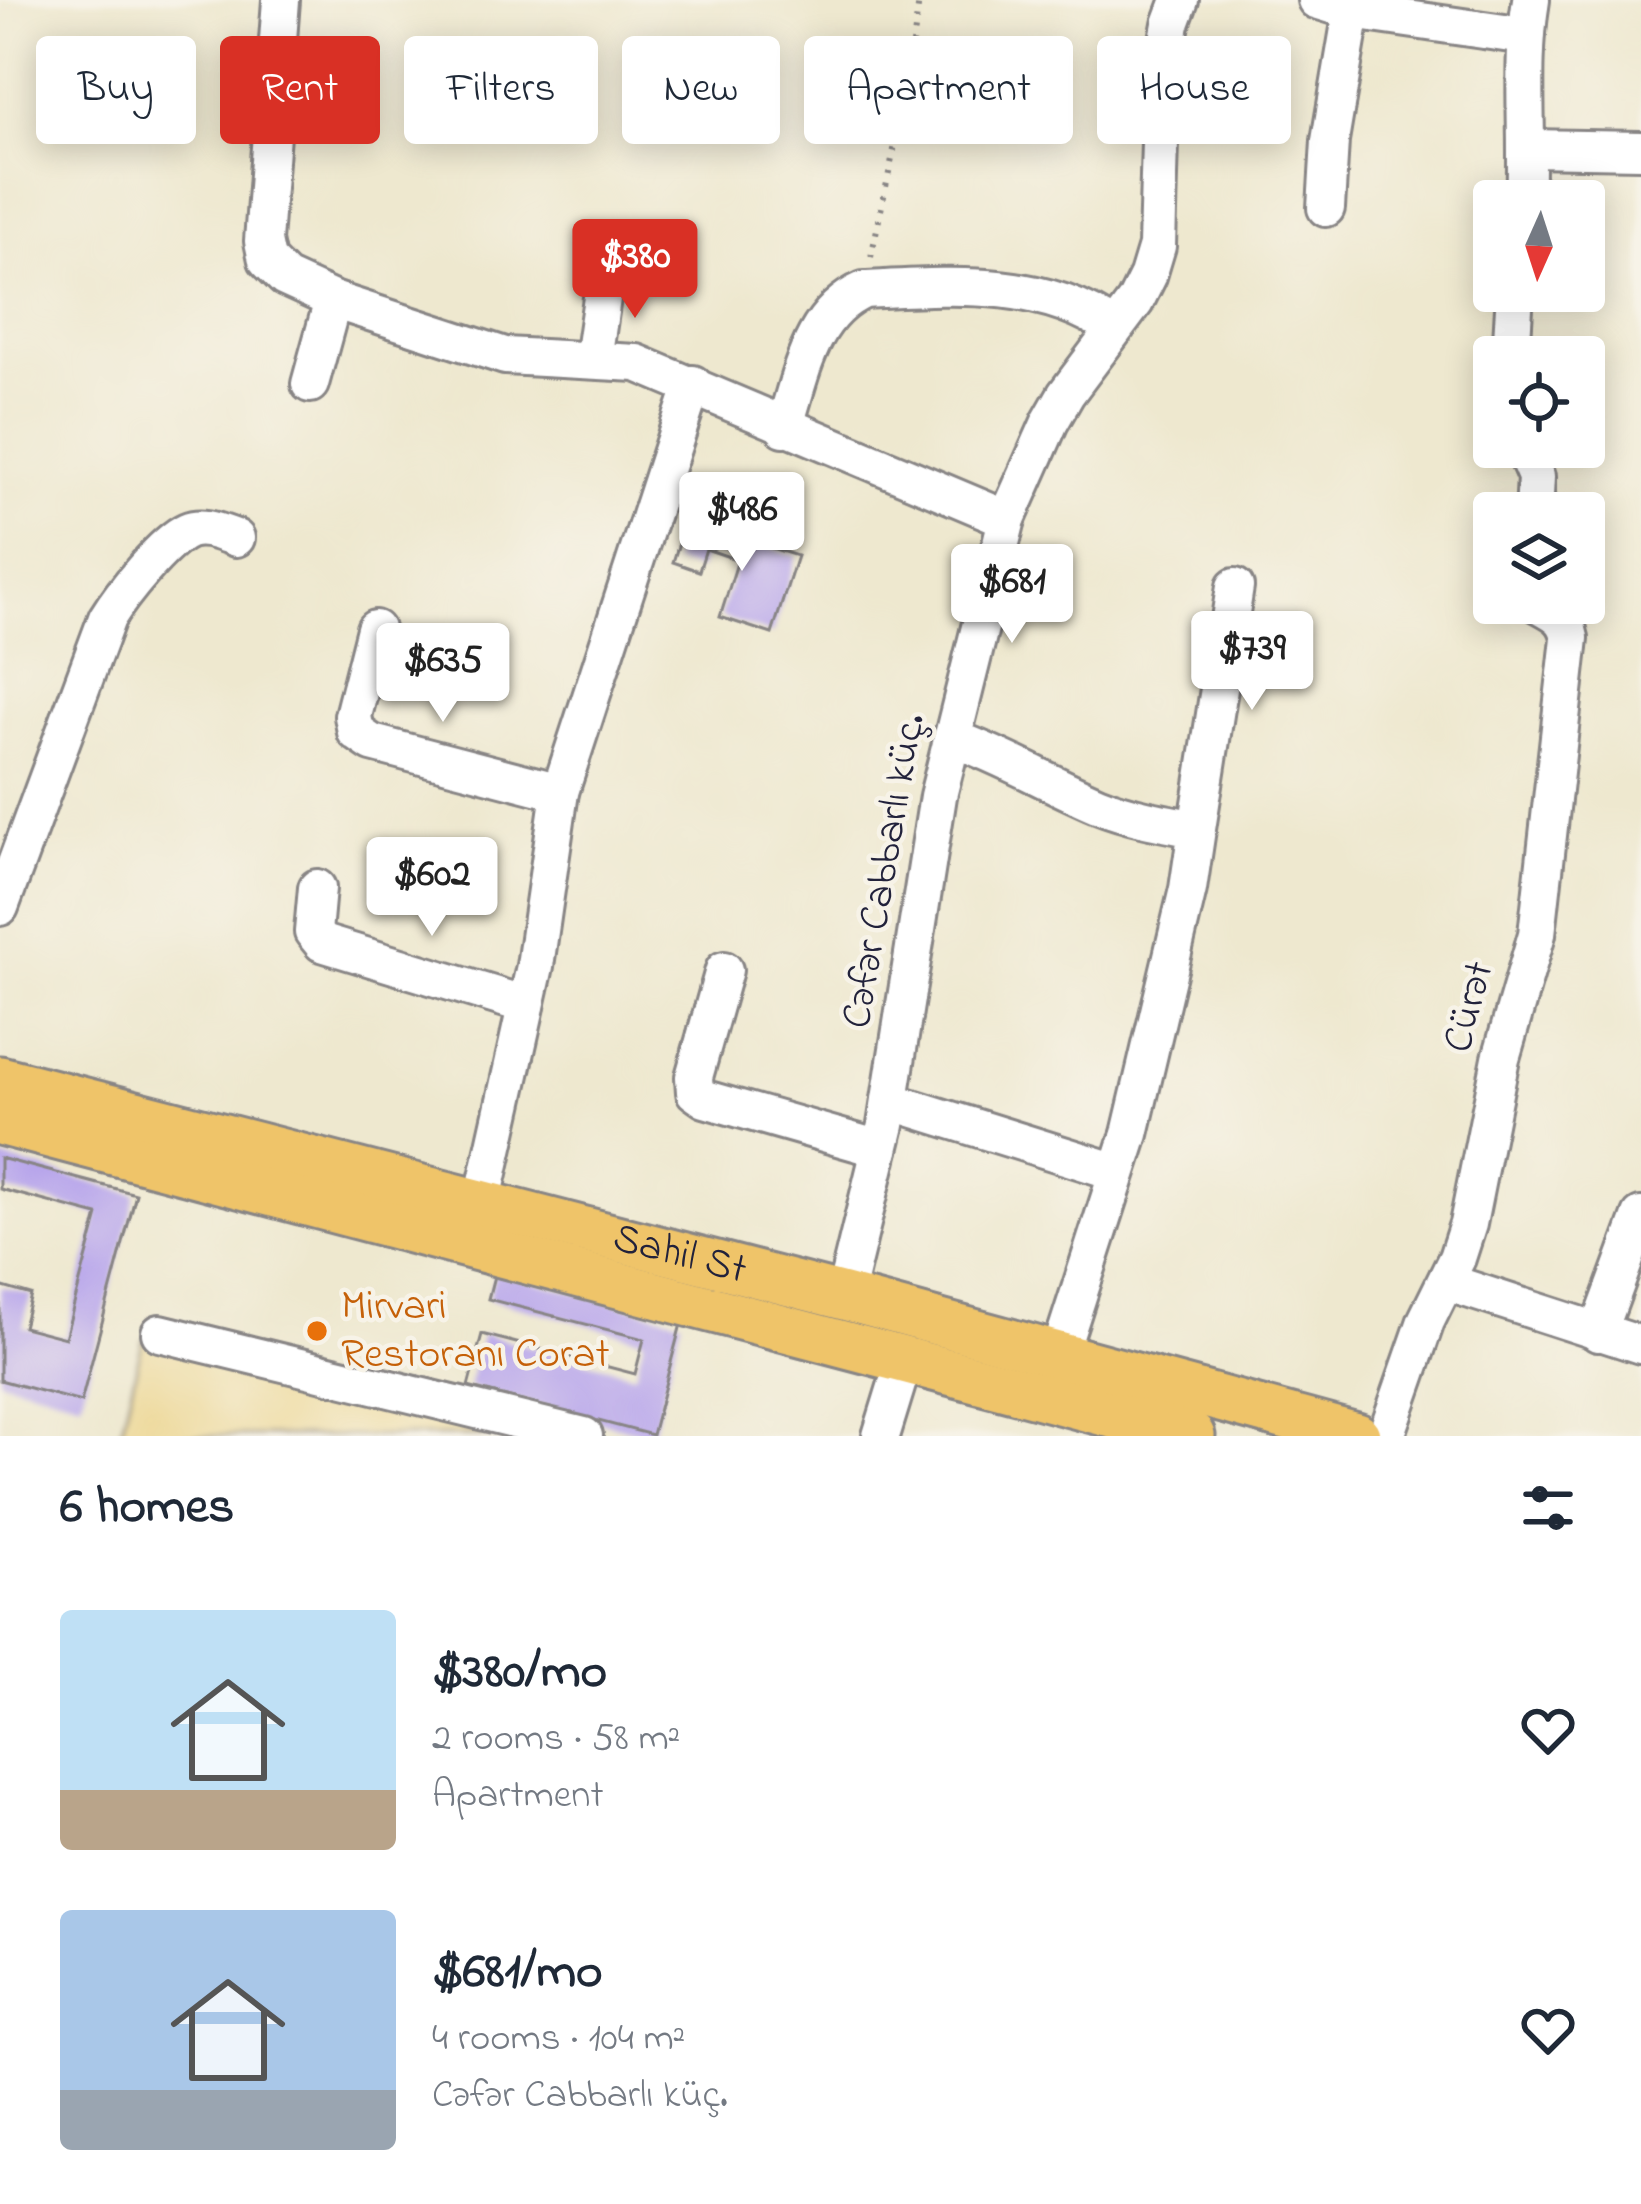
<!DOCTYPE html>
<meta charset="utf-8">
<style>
:root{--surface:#fff;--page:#f2f2f3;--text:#1f2937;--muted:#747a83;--accent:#d93025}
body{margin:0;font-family:"Indie Flower",sans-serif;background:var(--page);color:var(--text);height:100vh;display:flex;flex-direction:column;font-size:45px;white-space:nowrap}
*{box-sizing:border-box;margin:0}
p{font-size:39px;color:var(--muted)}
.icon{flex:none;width:66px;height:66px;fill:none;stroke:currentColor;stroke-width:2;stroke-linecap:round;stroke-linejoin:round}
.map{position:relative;height:1436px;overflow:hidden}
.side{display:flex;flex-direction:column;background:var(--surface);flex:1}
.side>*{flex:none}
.hud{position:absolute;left:36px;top:36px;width:1569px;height:108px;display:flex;gap:24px}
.needle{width:78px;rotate:183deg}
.fabs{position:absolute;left:1473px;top:180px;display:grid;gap:24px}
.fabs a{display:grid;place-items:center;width:132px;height:132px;border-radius:12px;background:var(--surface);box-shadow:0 6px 30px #0003;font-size:60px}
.price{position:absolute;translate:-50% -102px;padding:0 27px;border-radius:12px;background:#fff;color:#222;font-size:39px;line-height:78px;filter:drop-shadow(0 3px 6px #0008)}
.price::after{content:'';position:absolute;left:50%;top:72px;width:36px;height:27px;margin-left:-18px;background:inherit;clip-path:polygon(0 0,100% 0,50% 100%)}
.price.on{background:var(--accent);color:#fff}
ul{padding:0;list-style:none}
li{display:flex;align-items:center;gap:36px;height:300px;padding:0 60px}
li span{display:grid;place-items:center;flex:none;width:336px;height:240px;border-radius:12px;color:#555}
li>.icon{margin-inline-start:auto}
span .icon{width:144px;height:144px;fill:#fffc;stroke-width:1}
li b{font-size:51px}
h2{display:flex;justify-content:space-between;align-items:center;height:144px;padding:0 60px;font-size:51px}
.pill{padding:0 42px;border-radius:12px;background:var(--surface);box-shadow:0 6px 30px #0003;font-size:42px;line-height:108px}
.pill.on{background:var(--accent);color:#fff}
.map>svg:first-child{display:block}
.sand{fill:#eeda9e;stroke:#887e6c;stroke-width:3}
.building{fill:#b8a6eb}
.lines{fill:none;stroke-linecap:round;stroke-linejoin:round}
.minor-casing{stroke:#888585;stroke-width:42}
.major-casing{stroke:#888585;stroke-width:51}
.path{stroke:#888585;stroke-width:6;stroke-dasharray:3 9;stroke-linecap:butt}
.minor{stroke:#fff;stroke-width:36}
.major{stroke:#efc469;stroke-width:45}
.food-dot{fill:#e8710a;stroke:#f7f3e8;stroke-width:4.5}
.labels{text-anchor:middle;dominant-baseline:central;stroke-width:9;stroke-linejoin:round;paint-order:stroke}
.street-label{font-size:42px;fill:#22223b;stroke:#f7f3e8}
.food-label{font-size:42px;fill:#c56008;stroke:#f7f3e8;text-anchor:start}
</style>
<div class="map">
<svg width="1641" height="1436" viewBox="0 0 1641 1436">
<rect width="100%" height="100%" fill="#f7f3e8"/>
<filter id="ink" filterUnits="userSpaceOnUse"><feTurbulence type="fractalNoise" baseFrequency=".00833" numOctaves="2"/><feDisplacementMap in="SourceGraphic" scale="24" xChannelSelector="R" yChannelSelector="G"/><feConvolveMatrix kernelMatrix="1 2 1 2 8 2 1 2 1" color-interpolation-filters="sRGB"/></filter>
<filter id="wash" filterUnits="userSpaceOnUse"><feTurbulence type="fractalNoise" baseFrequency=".004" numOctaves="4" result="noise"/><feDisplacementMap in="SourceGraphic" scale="48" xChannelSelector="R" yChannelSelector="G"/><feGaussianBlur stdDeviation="2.7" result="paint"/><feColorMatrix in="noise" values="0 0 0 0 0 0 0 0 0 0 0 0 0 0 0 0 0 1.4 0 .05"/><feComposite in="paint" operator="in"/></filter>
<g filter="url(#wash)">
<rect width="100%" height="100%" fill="#eee8cf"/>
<path class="sand" d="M143,1340L519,1436H120Z"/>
<g id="blocks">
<g class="building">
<path d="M686,521L797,556L772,634L720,617L738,560L706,549L699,571L673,562Z"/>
<path d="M0,1158L136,1194L81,1402L0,1380V1286L31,1295L23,1327L65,1338L98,1215L0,1189Z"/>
<path d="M495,1272L682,1320L652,1435L468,1387L482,1334L635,1374L644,1339L488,1299Z"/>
</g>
</g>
</g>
<g filter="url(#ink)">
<use href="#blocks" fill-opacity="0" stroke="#888585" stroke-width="3"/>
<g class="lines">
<g class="minor-casing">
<g id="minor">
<path d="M281,0L263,241L267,260L285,278L333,300L505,356L637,363L1007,519"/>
<path d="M1316,0L1352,11L1525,36"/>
<path d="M1528,148L1641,150"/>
<path d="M1525,201C1529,134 1520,66 1531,0"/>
<path d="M1326,208L1330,141L1352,11"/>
<path d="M1511,357L1515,291"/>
<path d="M593,359L606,271"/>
<path d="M310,384L333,300"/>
<path d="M784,428C801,376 809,314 864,290C948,286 1042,277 1114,329"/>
<path d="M1523,447L1536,477L1534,513"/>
<path d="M375,629L353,716L356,732L372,743L560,792"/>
<path d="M952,738C1003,756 1048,783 1097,804C1129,817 1163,823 1197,829L1188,889L1130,1134L1059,1355"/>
<path d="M1197,829L1235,587"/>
<path d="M317,888L313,932L322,943L526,1005"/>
<path d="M0,907L107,618C121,595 163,542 187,531C203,524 221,533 236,538"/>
<path d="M724,970L694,1077L695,1092L705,1099L880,1149"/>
<path d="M890,1101L1117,1172"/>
<path d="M482,1204L535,966L560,792L693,384"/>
<path d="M1446,1282L1641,1345"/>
<path d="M844,1297L886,1125L938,796L1007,519L1050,422L1066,394L1135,302L1148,276L1157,246L1162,72L1171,24L1180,0"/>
<path d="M160,1333L584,1436"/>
<path d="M1598,1333L1641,1216"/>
<path d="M881,1436L905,1358"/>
<path d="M1386,1436L1426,1321L1457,1258L1468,1224L1501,1058L1537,934L1570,638C1566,616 1554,613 1537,603"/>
</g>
</g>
<g class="major-casing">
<g id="major">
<path id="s1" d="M0,1079L844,1297L1357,1436"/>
<path d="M0,1122L1192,1436"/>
</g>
</g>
<path class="path" d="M871,257L907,89L919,0"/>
<use href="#minor" class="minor"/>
<use href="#major" class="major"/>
</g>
</g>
<circle class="food-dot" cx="317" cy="1331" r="12"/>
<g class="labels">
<g class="street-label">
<text transform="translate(885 871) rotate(-80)">Cəfər Cabbarlı küç.</text>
<text transform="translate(1470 1007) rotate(-75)">Cürət</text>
<text stroke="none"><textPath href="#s1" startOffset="702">Sahil St</textPath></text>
</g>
<g class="food-label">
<text x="341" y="1307">Mirvari<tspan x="341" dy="48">Restoranı Corat</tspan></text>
</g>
</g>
</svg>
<div class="fabs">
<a><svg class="needle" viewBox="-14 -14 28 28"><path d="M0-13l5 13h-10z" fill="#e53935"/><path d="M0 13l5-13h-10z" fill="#747a83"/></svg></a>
<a><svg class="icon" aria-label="locate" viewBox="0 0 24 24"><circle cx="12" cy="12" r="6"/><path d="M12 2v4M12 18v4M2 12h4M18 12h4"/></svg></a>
<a><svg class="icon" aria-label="layers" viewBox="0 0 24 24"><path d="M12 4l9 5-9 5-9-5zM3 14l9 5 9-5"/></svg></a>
</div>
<b class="price on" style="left:635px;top:321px">$380</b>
<b class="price" style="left:742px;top:574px">$486</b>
<b class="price" style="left:1012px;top:646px">$681</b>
<b class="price" style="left:1252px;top:713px">$739</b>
<b class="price" style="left:443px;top:725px">$635</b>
<b class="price" style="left:432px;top:939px">$602</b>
<div class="hud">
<a class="pill">Buy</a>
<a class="pill on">Rent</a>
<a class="pill">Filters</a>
<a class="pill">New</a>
<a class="pill">Apartment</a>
<a class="pill">House</a>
</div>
</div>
<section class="side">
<h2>6 homes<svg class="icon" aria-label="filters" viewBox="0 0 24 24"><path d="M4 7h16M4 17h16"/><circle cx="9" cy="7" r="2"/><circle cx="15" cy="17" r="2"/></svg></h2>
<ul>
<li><span style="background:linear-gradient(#bfe0f5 75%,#b9a48a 0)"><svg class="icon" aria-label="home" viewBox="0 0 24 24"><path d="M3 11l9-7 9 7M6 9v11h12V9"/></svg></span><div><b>$380/mo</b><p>2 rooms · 58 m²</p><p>Apartment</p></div><svg class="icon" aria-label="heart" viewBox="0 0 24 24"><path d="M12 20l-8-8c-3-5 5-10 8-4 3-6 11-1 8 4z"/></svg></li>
<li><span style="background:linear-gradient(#a9c7e8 75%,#9aa5b1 0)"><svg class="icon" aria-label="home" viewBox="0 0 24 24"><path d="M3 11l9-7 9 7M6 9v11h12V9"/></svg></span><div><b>$681/mo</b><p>4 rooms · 104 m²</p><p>Cəfər Cabbarlı küç.</p></div><svg class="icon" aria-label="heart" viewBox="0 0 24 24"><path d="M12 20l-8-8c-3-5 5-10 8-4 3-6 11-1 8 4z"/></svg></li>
</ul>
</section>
